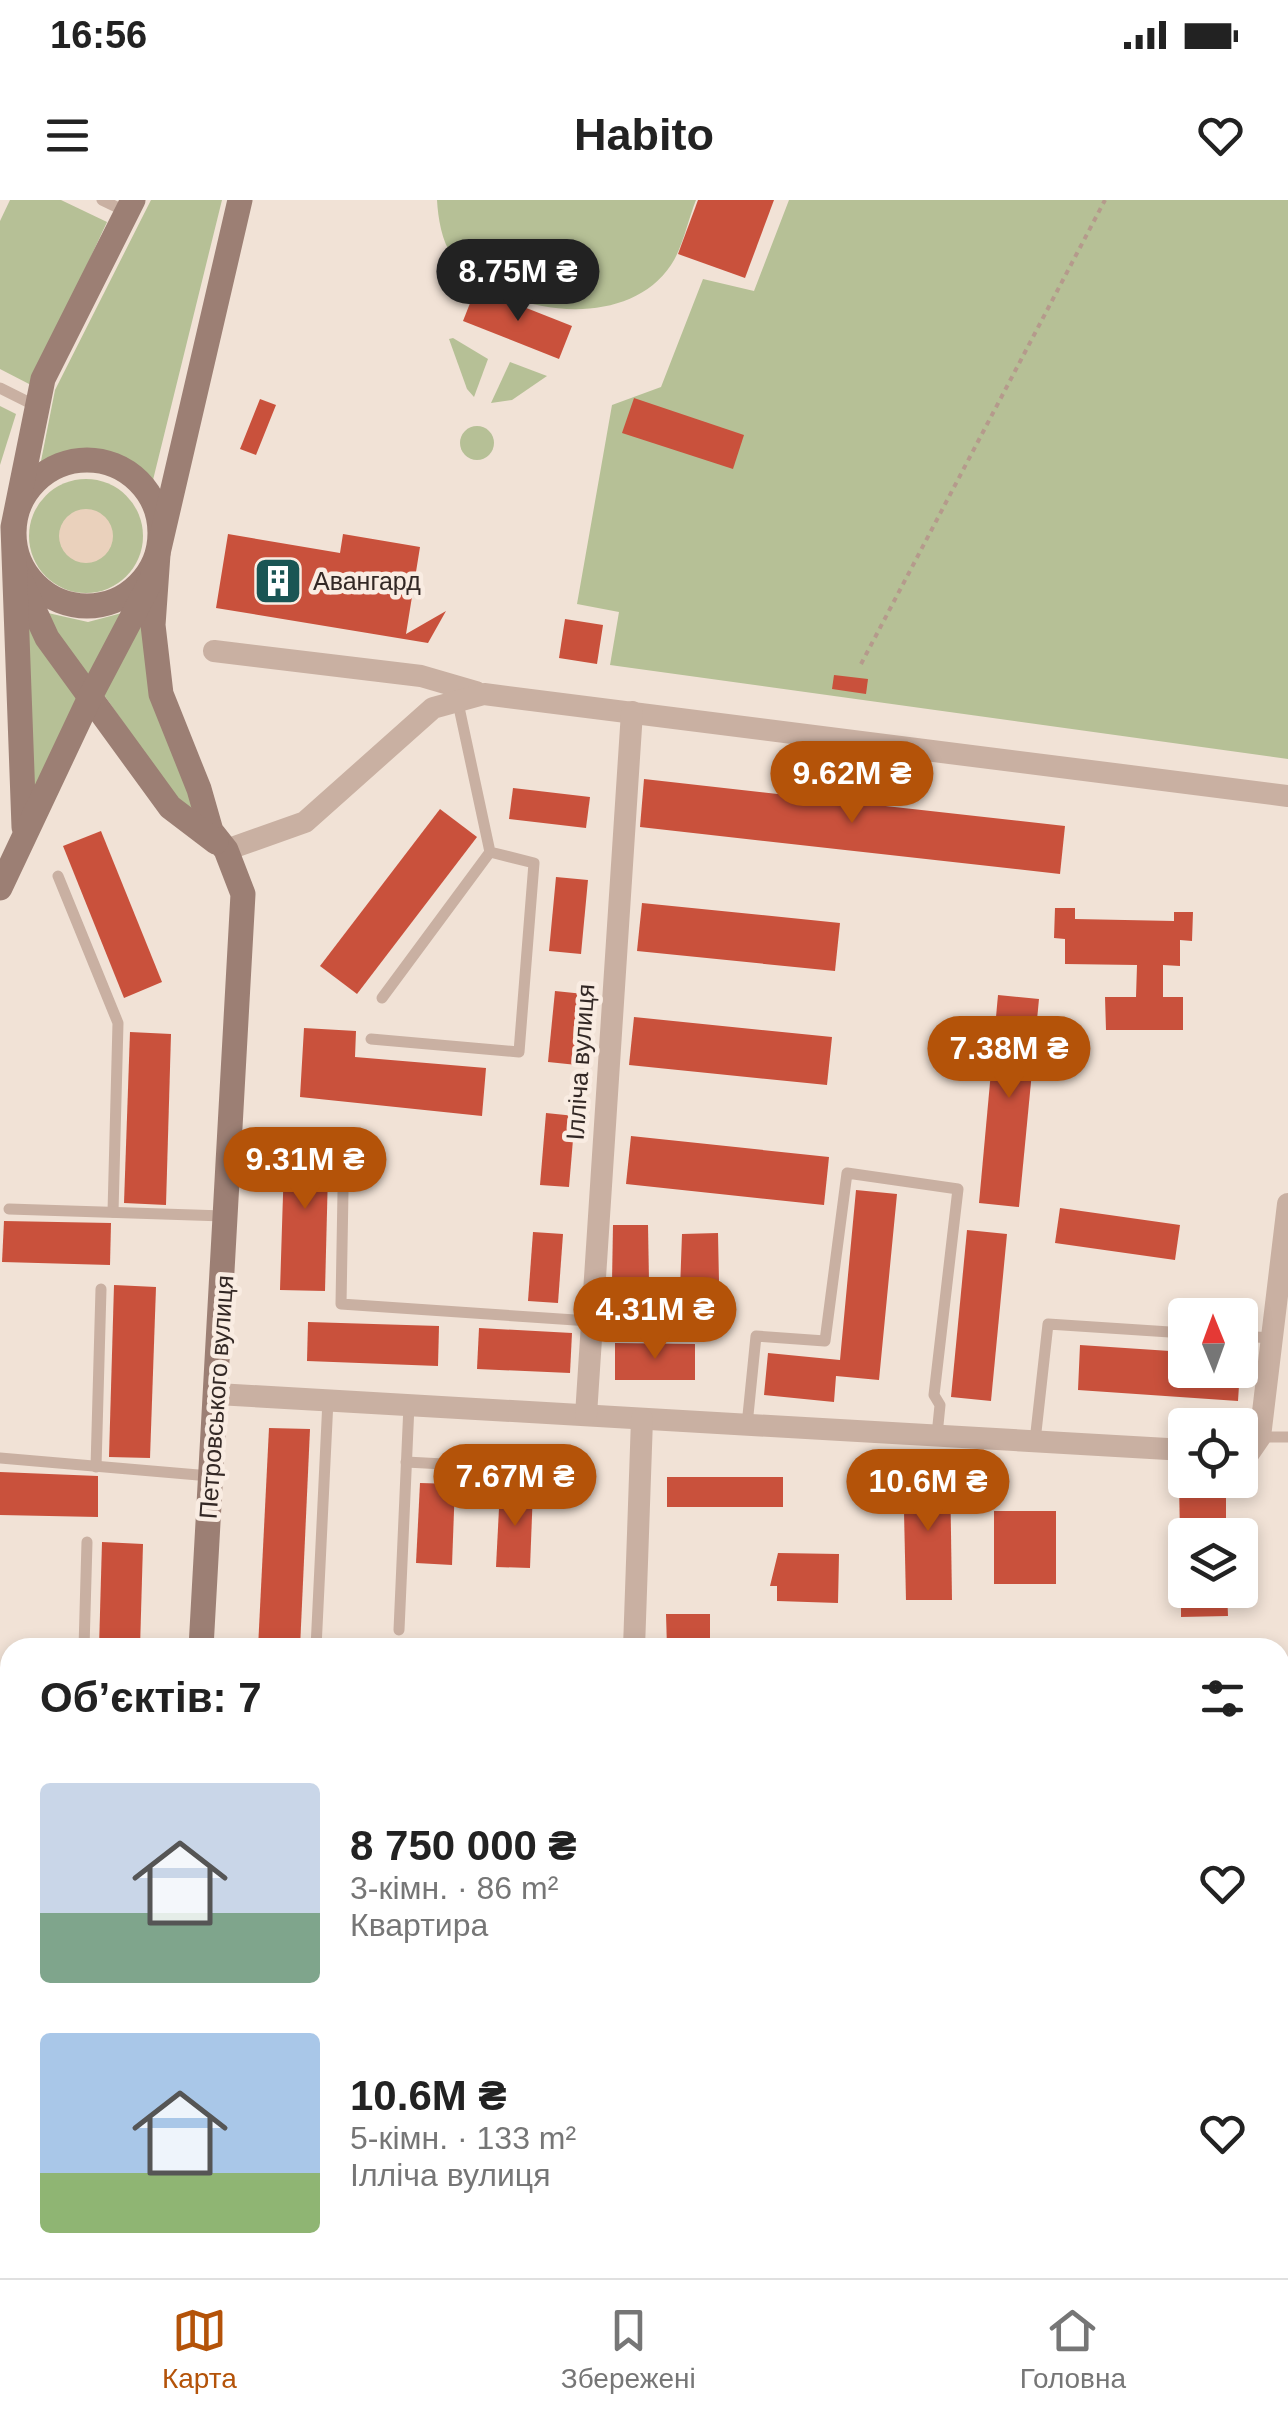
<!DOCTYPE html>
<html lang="uk">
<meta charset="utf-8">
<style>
:root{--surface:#fff;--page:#f2f2f2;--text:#222;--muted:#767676;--line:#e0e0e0;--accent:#b45309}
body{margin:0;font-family:Helvetica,sans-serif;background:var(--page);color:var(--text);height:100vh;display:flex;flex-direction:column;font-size:38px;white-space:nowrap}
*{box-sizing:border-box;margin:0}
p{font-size:32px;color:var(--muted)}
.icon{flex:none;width:55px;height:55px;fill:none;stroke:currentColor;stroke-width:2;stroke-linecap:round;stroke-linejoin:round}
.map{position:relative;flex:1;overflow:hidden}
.sheet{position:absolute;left:0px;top:1438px;width:1290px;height:642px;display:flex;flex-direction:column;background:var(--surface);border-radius:30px 30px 0 0;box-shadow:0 5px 15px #0003}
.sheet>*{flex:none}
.needle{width:65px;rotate:359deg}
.buttons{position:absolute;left:1168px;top:1098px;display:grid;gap:20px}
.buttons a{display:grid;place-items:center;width:90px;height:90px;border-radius:10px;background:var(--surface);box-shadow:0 5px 15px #0003;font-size:50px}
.price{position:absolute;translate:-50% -85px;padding:0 22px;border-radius:35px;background:var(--accent);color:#fff;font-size:32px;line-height:65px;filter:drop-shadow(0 2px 5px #0008)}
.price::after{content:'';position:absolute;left:50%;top:60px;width:30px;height:22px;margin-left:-15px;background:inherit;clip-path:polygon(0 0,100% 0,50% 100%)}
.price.on{background:#222;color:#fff}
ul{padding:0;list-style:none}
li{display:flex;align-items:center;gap:30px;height:250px;padding:0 40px}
li span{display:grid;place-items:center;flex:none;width:280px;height:200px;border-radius:10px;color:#555}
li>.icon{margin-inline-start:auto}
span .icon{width:120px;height:120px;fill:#fffc;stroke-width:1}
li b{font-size:42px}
h2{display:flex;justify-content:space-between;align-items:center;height:120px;padding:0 40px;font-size:42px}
.status{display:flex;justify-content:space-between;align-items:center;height:70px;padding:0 50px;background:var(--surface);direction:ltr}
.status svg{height:28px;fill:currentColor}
header{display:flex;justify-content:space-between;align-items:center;height:130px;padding:0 40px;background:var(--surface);font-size:45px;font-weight:700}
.menu{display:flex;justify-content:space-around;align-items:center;height:140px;border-top:2px solid var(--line);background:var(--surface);font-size:28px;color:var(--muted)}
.menu a{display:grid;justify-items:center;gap:5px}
.menu .on{color:var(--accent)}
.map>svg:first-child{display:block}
.green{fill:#b6c096}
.plaza{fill:#ead1bc}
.building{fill:#c9513c}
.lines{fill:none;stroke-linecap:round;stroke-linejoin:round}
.path{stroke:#b59a8c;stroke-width:4;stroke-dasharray:5 5;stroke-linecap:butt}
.lane{stroke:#c9b0a2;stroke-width:11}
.street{stroke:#c9b0a2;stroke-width:22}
.secondary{stroke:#9c7f74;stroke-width:25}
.labels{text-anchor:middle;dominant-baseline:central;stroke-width:9;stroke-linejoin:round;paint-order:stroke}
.poi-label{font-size:25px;fill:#332825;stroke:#f9ece2;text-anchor:start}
.street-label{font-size:25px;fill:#332825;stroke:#f9ece2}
</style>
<div class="status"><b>16:56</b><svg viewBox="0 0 49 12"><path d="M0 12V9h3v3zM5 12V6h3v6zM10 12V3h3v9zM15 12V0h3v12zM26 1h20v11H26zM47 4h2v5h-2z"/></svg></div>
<header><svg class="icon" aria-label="menu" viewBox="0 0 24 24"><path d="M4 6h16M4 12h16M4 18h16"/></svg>Habito<svg class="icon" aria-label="heart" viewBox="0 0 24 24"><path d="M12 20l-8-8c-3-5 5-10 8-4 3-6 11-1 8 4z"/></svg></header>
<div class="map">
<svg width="1288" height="2078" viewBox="0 0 1288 2078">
<rect width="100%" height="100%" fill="#f1e2d6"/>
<g class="green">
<path d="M10,0H61L107,22L31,185L0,169V21Z"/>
<path d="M151,0H222L152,284C123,253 76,238 40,266L55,190Z"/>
<path d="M437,0H696C688,20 683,47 671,65C626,133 501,116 454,58C442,44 438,18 437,0Z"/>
<path d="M789,0H1288V559L610,465L619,412L577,404L612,205L661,187L703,79L754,91Z"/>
<path d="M453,138L488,159L474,197L467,189L449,139Z"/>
<path d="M510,162L547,176L512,200L491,203Z"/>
<path d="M0,206L16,214L0,265Z"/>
<circle cx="477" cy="243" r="17"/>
<circle cx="86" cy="336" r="57"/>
<path d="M145,408L203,637L102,492Z"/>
<path d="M48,413L88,422L122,413L89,478L64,448Z"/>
<path d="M24,416L80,495L32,593Z"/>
</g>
<g class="plaza">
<circle cx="86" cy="336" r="27"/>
<path d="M0,2031L10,2032V2070H38V2078H0Z"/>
</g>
<g class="building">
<path d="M698,0H774L745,78L678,54Z"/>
<path d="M476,88L572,126L559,159L463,121Z"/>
<path d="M634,198L744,235L733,269L622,233Z"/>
<path d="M260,199L276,205L256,255L240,249Z"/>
<path d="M228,334L340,353L343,334L420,347L406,434L446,411L428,443L216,408Z"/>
<path d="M565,419L603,425L597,464L559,458Z"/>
<path d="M834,475L868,479L866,494L832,489Z"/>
<path d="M644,579L1065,626L1060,674L640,627Z"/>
<path d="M513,588L590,597L586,628L509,619Z"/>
<path d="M440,609L477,637L357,794L320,766Z"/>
<path d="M101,631L162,782L124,798L63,646Z"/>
<path d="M556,677L588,680L581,754L549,751Z"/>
<path d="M642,703L840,723L835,771L637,751Z"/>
<path d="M1055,708H1075V719L1174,721V712H1193L1192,741L1180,740V766L1163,765V797H1183V830H1106L1105,797H1136L1137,765L1065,764V739L1054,738Z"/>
<path d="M555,791L584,794L577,865L548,862Z"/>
<path d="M998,795L1039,799L1019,1007L979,1003Z"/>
<path d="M634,817L832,837L827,885L629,865Z"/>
<path d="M304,828L356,831L355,857L486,868L482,916L300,897Z"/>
<path d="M130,832L171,834L166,1005L124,1003Z"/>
<path d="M546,913L575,916L569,987L540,985Z"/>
<path d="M285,932L329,933L325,1091L280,1090Z"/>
<path d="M631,936L829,957L824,1005L626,984Z"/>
<path d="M856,990L897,994L879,1180L836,1176L834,1202L764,1195L768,1153L840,1160Z"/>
<path d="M1060,1008L1180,1025L1175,1060L1055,1043Z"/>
<path d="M4,1021L111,1023L110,1065L2,1062Z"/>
<path d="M613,1025H648L649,1081L612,1082Z"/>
<path d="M967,1030L1007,1034L991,1201L951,1197Z"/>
<path d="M533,1032L563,1034L558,1103L528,1101Z"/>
<path d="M718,1033L720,1131L685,1132L684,1089L680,1090L682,1034Z"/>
<path d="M114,1085L156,1087L150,1258L109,1257Z"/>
<path d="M308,1122L439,1126L438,1166L307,1161Z"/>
<path d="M479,1128L572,1133L570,1173L477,1169Z"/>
<path d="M615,1143L695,1144V1180H615Z"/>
<path d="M1080,1145L1185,1152V1170H1240L1238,1201L1078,1190Z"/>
<path d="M269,1228L310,1229L300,1448H258Z"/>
<path d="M950,1267L952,1400H906L903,1268Z"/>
<path d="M0,1272L98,1276V1317L0,1315Z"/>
<rect x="667" y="1277" width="116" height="30"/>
<path d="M1226,1282V1335H1180L1179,1283Z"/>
<path d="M420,1283L455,1284L452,1365L416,1363Z"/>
<path d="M500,1289L533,1290L530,1368L496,1367Z"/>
<rect x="994" y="1311" width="62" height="73"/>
<path d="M102,1342L143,1344L140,1448H99Z"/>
<path d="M778,1353L839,1354L838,1403L777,1401V1386H770Z"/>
<path d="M1181,1390H1227L1228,1416L1181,1417Z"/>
<path d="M666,1414H710V1448H667Z"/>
</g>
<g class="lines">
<path class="path" d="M861,464L1105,0"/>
<g class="lane">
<path d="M102,0L127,12"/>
<path d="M0,188L36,206"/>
<path d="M58,676L118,823L113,1012"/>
<path d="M382,798L490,652"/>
<path d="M371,839L519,852L534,663L490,652L457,498"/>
<path d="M344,936L341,1104L590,1121"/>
<path d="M9,1009L224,1016"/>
<path d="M591,1101L664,1100"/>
<path d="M1240,1136L1272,1138"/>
<path d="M747,1225L756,1136L825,1141L847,973L958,989L934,1195L940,1205L937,1235"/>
<path d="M1260,1237H1288"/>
<path d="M1035,1241L1048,1124L1185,1133"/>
<path d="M0,1258L210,1276"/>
<path d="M406,1262L540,1269"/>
<path d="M96,1267L101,1089"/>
<path d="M399,1430L409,1205"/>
<path d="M84,1448L87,1342"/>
<path d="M316,1448L328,1200"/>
<path d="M0,1524L10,1525"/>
<path d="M399,2078V2070"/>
</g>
<g class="street">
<path d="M214,451L421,476L476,492"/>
<path d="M226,650L305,622L433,508L484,494L1288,596"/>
<path d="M217,1194L1185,1250"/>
<path d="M586,1215L632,512"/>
<path d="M1240,1253H1249L1260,1237L1288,1004"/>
<path d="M634,1448L642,1219"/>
</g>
<g class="secondary">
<circle cx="87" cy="333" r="73"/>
<path d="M158,354L153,425L161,494L199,589L211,631L226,650L243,694L201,1448"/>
<path d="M19,377L47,438L170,607L216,642"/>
<path d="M24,627L13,327L43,179L133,0"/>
<path d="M0,688L91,495L152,379L240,0"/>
<path d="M1280,1817H1288"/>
<path d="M157,2078L158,2070"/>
</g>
</g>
<defs>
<g id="building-square" transform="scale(2.5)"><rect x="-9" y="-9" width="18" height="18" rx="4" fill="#1a5554" stroke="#f9ece2"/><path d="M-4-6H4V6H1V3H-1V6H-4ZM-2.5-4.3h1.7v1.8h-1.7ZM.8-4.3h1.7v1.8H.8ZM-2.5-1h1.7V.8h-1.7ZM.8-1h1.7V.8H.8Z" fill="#fff"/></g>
</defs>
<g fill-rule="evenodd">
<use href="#building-square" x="278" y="381"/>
</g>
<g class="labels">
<g class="poi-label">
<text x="313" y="381">Авангард</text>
</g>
<g class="street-label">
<text transform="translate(580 862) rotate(-86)">Ілліча вулиця</text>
<text transform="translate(216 1197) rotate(-86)">Петровського вулиця</text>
</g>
</g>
</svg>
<div class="buttons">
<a><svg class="needle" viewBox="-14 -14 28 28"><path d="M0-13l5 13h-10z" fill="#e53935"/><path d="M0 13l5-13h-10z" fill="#767676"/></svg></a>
<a><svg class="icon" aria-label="locate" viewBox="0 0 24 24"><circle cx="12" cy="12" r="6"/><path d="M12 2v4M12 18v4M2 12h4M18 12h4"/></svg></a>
<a><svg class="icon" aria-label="layers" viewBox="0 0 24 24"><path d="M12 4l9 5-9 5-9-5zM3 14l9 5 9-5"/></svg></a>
</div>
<b class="price on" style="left:518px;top:124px">8.75M ₴</b>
<b class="price" style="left:852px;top:626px">9.62M ₴</b>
<b class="price" style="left:1009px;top:901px">7.38M ₴</b>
<b class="price" style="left:305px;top:1012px">9.31M ₴</b>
<b class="price" style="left:655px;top:1162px">4.31M ₴</b>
<b class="price" style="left:515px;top:1329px">7.67M ₴</b>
<b class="price" style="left:928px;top:1334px">10.6M ₴</b>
<section class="sheet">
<h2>Об’єктів: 7<svg class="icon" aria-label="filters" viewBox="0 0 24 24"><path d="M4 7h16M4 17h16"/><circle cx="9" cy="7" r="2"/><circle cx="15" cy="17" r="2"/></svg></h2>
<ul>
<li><span style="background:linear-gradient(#c9d6e8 65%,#7fa58c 0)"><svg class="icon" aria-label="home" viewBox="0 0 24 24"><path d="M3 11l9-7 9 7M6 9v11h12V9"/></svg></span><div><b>8 750 000 ₴</b><p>3-кімн. · 86 m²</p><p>Квартира</p></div><svg class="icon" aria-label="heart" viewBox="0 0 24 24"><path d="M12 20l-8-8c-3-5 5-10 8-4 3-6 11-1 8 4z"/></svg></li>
<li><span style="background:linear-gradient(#a9c7e8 70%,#8fb573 0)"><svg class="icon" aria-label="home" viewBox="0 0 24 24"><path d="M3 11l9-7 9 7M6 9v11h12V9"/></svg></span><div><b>10.6M ₴</b><p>5-кімн. · 133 m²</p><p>Ілліча вулиця</p></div><svg class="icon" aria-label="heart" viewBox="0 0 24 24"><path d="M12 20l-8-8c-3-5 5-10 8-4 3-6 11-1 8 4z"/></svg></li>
</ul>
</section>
</div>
<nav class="menu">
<a class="on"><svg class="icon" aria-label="map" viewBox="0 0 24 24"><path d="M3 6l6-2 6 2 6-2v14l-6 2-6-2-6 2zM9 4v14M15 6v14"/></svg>Карта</a>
<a><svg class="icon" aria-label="saved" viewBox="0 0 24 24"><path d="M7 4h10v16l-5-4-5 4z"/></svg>Збережені</a>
<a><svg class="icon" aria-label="home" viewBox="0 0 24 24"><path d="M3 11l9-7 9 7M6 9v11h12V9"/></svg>Головна</a>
</nav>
